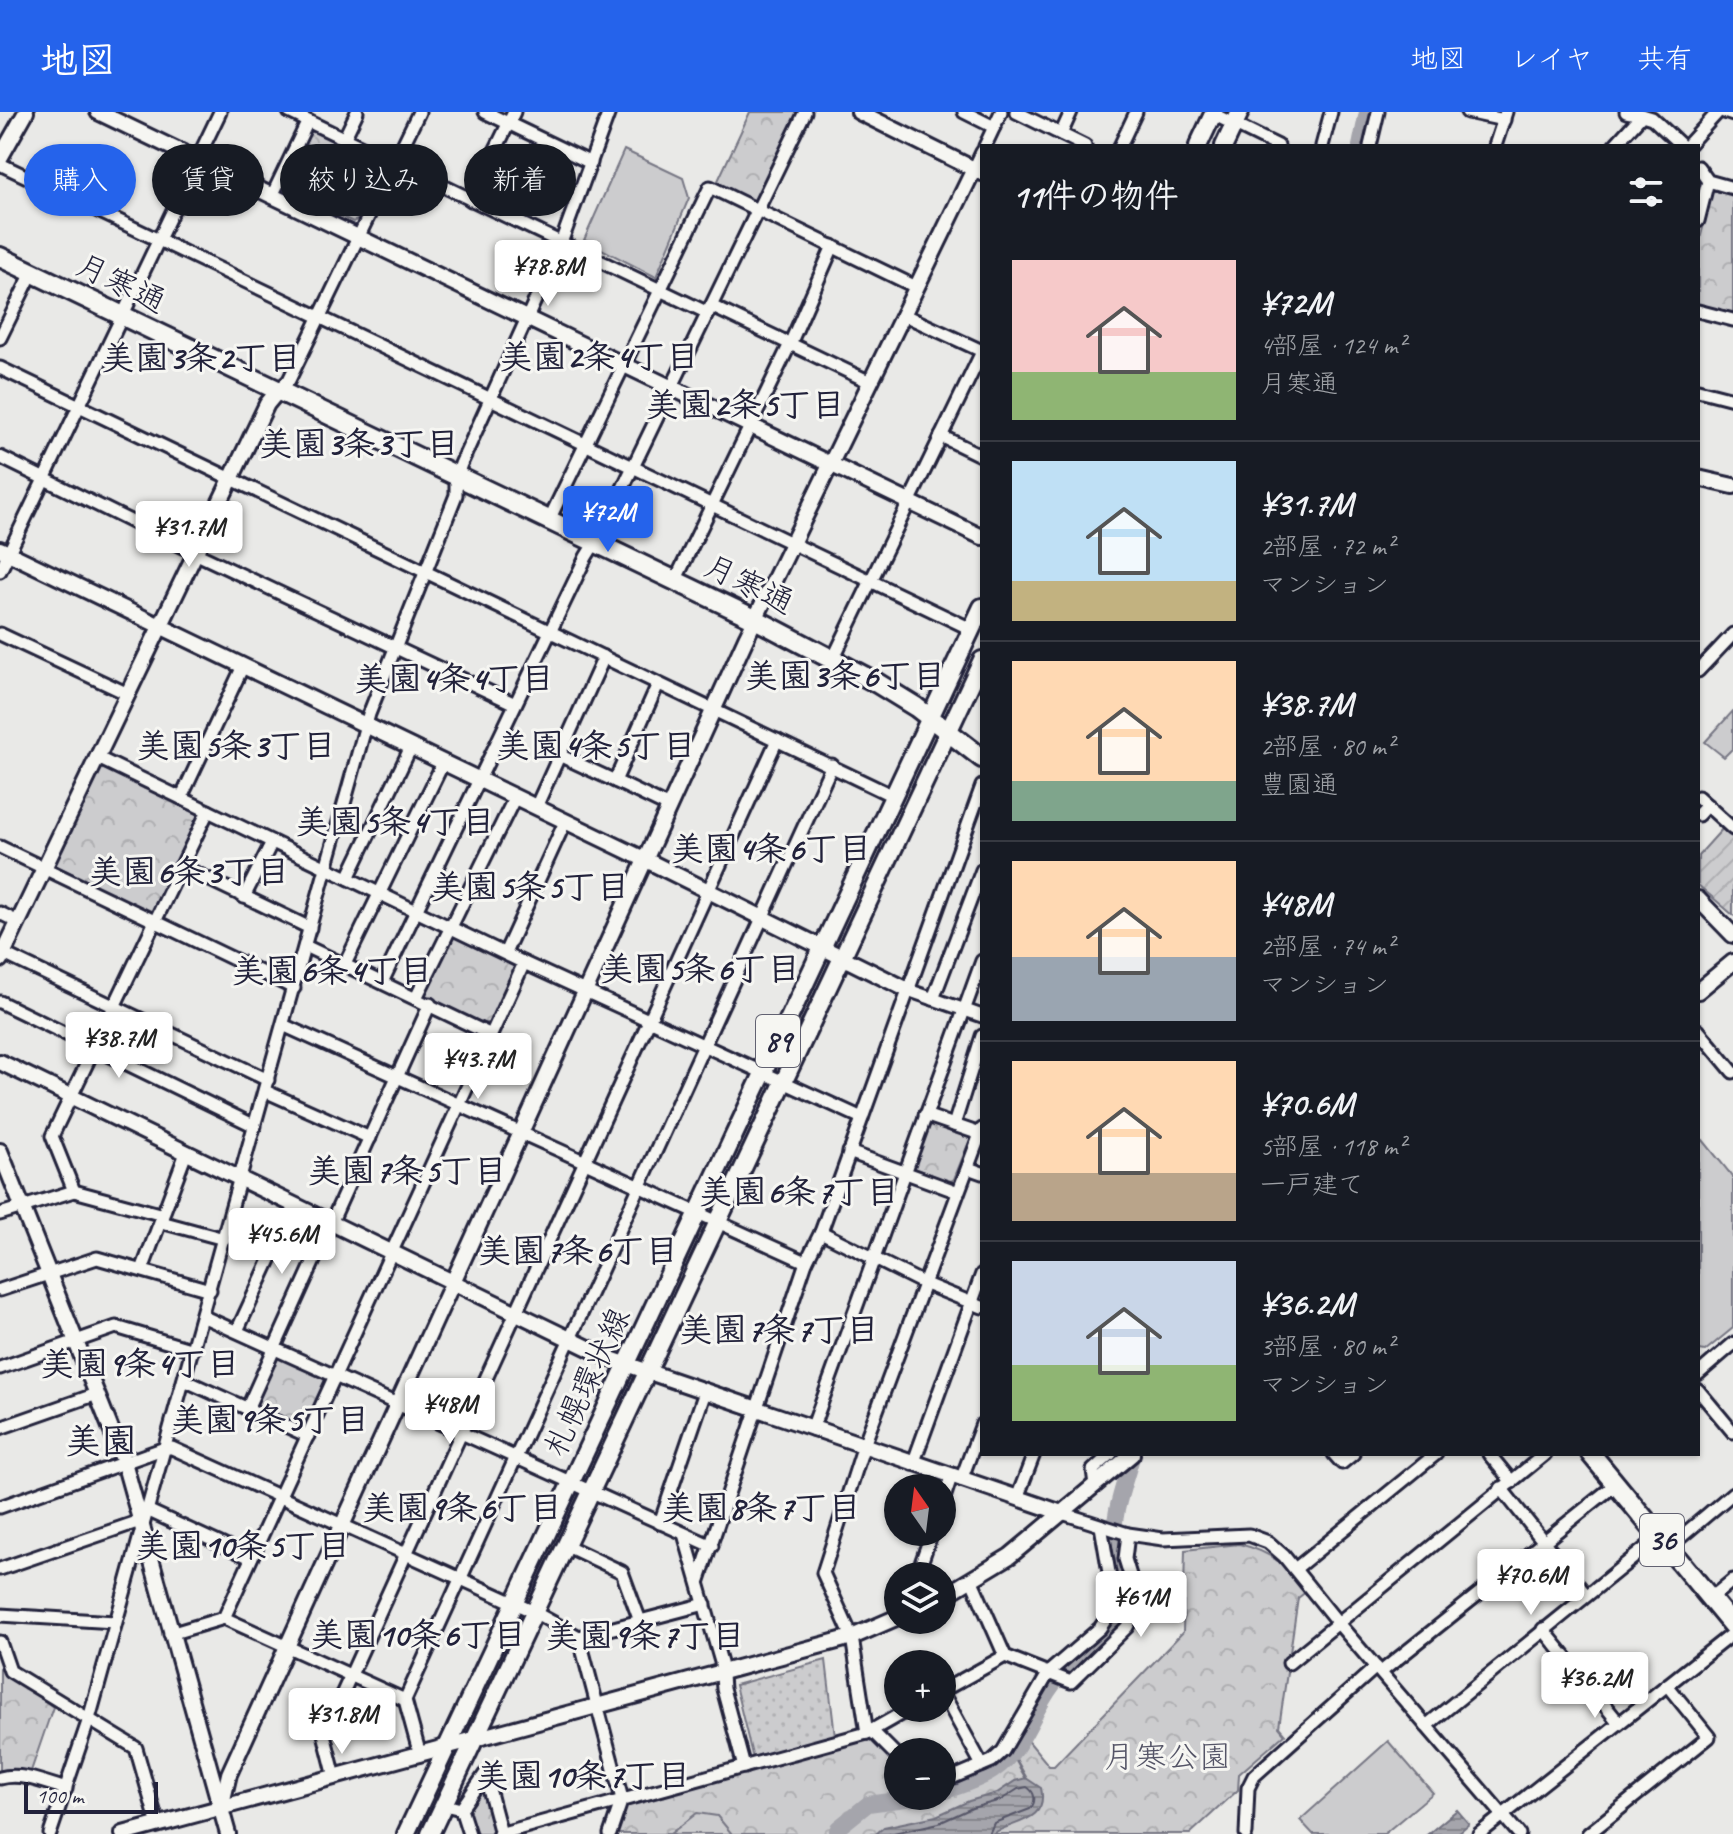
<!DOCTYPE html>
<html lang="ja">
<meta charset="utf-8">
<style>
:root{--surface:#171b24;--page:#242831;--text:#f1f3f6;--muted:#9ea1a6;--line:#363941;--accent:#2563eb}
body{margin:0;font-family:Caveat,"Klee One",sans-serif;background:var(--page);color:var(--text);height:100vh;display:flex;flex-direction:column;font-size:30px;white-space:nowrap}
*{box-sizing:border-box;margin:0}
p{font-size:26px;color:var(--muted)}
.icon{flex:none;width:44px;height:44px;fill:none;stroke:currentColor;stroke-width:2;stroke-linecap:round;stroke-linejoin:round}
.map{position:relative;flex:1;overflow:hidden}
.details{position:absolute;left:980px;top:32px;width:720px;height:1312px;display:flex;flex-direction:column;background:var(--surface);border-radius:0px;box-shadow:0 2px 6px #0004}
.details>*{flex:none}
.banner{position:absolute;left:24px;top:32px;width:760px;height:72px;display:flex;gap:16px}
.needle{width:52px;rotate:346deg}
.fabs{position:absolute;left:884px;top:1362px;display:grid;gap:16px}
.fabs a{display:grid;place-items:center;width:72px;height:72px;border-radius:50%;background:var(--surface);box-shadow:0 2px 6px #0004;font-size:40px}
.scale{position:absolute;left:24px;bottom:20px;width:134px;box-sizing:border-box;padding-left:8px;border:4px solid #22223b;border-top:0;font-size:22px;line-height:28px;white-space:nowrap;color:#22223b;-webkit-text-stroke:6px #f6f6f2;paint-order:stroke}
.price{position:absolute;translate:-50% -68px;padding:0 18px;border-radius:8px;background:#fff;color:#222;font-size:26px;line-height:52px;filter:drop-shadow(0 2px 4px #0008)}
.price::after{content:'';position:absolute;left:50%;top:48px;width:24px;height:18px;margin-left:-12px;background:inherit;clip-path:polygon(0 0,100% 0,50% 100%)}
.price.on{background:var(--accent);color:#fff}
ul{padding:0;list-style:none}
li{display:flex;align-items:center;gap:24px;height:200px;padding:0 32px}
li+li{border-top:2px solid var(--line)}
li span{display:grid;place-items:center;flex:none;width:224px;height:160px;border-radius:0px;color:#555}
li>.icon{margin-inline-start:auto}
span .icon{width:96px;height:96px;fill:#fffc;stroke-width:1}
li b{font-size:34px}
h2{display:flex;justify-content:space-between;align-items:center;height:96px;padding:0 32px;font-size:34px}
.chip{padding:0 28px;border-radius:36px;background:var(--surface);box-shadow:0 2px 6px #0004;font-size:28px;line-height:72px}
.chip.on{background:var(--accent);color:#fff}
header{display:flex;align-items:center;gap:48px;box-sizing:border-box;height:112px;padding:0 40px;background:var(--accent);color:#fff}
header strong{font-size:38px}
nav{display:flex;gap:44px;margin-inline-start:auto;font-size:28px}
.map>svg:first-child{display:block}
.grass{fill:url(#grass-dots);stroke:#777784;stroke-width:2}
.park{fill:url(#park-crowns);stroke:#777784;stroke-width:2}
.garden{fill:url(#garden-furrows);stroke:#777784;stroke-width:2}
.pitch{fill:#ccccce;stroke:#777784;stroke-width:2}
.water{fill:url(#water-rules);stroke:#71717f;stroke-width:2}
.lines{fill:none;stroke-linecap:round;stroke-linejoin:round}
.shore{stroke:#565668;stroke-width:2}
.stream{stroke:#71717f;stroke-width:3}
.river{stroke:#a5a5ac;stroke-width:16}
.minor-casing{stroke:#22223b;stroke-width:17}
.tertiary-casing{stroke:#22223b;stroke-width:20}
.primary-casing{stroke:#22223b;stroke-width:22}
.trunk-casing{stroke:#22223b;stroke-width:24}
.minor{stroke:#f6f6f2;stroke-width:11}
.tertiary{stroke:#f6f6f2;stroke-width:14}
.primary{stroke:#f6f6f2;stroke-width:16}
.trunk{stroke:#f6f6f2;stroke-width:18}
.labels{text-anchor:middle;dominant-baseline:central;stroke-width:6;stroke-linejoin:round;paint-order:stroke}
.shield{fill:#f6f6f2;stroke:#626272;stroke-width:2}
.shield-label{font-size:30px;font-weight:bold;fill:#22223b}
.street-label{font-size:32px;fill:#22223b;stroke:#f6f6f2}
.park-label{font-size:32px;fill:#555567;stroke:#f6f6f2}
.neighbourhood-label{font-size:34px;font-weight:bold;fill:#22223b;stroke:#f6f6f2}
.quarter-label{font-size:36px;font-weight:bold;fill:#22223b;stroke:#f6f6f2}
</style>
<header>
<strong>地図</strong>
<nav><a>地図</a><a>レイヤ</a><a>共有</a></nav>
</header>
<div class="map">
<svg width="1733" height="1722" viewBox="0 0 1733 1722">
<defs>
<pattern id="grass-dots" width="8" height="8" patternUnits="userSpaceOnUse" patternTransform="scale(2)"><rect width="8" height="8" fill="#ccccce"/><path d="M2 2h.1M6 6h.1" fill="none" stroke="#afafb2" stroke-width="1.8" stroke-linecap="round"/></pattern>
<pattern id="park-crowns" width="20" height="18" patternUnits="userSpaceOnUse" patternTransform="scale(2)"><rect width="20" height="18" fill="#ccccce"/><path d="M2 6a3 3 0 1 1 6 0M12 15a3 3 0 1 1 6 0" fill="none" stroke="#afafb2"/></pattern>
<pattern id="garden-furrows" width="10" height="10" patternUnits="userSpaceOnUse" patternTransform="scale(2)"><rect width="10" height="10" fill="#ccccce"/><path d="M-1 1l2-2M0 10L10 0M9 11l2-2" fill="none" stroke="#afafb2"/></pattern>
<pattern id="water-rules" width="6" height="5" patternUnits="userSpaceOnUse" patternTransform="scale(2)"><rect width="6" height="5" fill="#a5a5ac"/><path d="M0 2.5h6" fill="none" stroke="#86868d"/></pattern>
</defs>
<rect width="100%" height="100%" fill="#e9e9e7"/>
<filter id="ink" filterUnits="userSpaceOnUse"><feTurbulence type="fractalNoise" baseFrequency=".0125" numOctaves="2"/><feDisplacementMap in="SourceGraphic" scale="16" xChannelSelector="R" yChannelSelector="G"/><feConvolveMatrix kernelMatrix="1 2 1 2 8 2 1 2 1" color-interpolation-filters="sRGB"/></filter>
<g filter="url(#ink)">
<path class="grass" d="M826,1548L835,1624L754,1645L752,1643L735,1573Z"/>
<g class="park">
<path d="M750,0H799L756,91L716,73Z"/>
<path d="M310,17L385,54L359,107L353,110L284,77L282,72Z"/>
<path d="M1716,78L1733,82V201L1698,193V135L1712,81Z"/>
<path d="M101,655L198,700L199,704L154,800H148L55,753L52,749L94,660Z"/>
<path d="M453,823L514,850L516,857L489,911H483L423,884L449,824Z"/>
<path d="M933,1009L968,1021L971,1025L954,1067L950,1070L912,1055L926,1011Z"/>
<path d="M280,1244L324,1264L327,1269L307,1315L302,1316L254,1294L277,1245Z"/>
<path d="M1239,1432C1273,1440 1286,1454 1307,1479L1298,1486L1279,1615L1285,1622L1239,1662L1238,1678L1190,1722H614L626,1691L856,1626H872L898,1650V1684H942V1673L1008,1640L1021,1620L1049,1654H1054L1183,1520L1185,1438Z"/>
<path d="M0,1557L53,1595L30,1662L0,1660Z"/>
<path d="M483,1677L487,1679L496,1714L490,1722H472L468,1702L478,1679Z"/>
</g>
<path class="garden" d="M1723,716L1733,726V803L1698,773V744Z"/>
<g class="pitch">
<path d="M624,38L683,66L689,86L656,165L584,128Z"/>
<path d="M1733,599V636L1724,645L1705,630Z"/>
<path d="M1703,1028L1733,1065V1216L1705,1239L1698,1238V1033Z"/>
<path d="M1388,1629L1433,1681L1384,1722H1313L1300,1708Z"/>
<path d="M697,1701L717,1704L732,1722H670Z"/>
</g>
<g class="water">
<path d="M1026,1666L1041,1676C1049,1710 1013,1709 992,1722H876L884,1715L936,1704L969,1689L997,1681L1015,1669Z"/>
<path d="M1457,1698L1469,1712L1457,1722H1428Z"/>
</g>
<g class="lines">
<path class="shore" d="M889,1722L939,1711L972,1696L1001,1688L1018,1677L1027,1675C1035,1680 1037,1689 1030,1697L994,1711L989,1722"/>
<path class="stream" d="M1012,1641L1026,1666"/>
<g class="river">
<path d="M1360,34L1367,0"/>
<path d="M942,1680C958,1675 979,1668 993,1659C1024,1638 1031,1602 1052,1574C1069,1549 1111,1534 1119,1504C1126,1476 1117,1464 1114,1438C1111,1405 1124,1373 1133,1342"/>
<path d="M836,1722L838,1716L868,1692L928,1684"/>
</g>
<g class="minor-casing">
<g id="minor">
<path d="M289,0L708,201"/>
<path d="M485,0L591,51"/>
<path d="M964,0L994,15"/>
<path d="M1016,0L1085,34"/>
<path d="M1467,0L1504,8"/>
<path d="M1724,0L1733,3"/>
<path d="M1213,2L1278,34"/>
<path d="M1642,3L1652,6L1682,34"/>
<path d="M1061,22L1071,0"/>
<path d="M344,27L357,0"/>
<path d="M985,34L1001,0"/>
<path d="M1120,34L1136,0"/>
<path d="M1322,34L1331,0"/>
<path d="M1370,34L1378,0"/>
<path d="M1495,34L1506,0"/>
<path d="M1614,34L1642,3L1626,0"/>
<path d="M1687,34L1718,0"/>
<path d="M0,52L971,517"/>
<path d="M1698,55L1708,69L1733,76"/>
<path d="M974,57L982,40"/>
<path d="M272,84L308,9"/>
<path d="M471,88L514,0"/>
<path d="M1698,109L1708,69"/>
<path d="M711,194L870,270"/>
<path d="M1698,199L1733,208"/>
<path d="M902,202L982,239"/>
<path d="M0,226L32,161"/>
<path d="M0,256L893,684"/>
<path d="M1698,278L1733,287"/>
<path d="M277,280L289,268L419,0"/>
<path d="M941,324L982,344"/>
<path d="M0,345L195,441L515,592"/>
<path d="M548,410L710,75L916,175"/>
<path d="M0,459L220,0"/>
<path d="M675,469L790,232L833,134"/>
<path d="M0,522L128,582"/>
<path d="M833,547L982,240"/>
<path d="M1698,559L1733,522"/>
<path d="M658,572L615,669L669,695"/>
<path d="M559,643L615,669"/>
<path d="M96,645L524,851L224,1506L170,1522"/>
<path d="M1698,685L1733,717"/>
<path d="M181,686L243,554"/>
<path d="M536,695L604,545"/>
<path d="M1698,703L1707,693"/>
<path d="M0,735L294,876"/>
<path d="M181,754L310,816"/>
<path d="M348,766L411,635"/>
<path d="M244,785L272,730"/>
<path d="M0,801L18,810"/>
<path d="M305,834L489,922"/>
<path d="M0,840L268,968"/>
<path d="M505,841L565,710"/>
<path d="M524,851L862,1006"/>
<path d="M345,852L443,651"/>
<path d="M382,870L586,445L602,419L805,0"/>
<path d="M908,878L982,904"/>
<path d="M416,886L515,685"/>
<path d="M933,887L982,758"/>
<path d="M0,890L255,1014"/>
<path d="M283,913L806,1150"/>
<path d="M1698,918L1733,960"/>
<path d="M265,979L370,1026"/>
<path d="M925,1003L980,1022"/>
<path d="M954,1013L982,924"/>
<path d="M849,1040L958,1080"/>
<path d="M968,1056L982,1061"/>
<path d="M0,1102L74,1079"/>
<path d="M163,1103L74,1079L52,1024L208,699"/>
<path d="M161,1110L224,1127"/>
<path d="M821,1120L923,1171L982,1195"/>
<path d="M142,1158L186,1041"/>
<path d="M0,1178L97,1146L210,1178"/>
<path d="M202,1204L712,1434"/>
<path d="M237,1219L295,1094"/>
<path d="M0,1256L116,1215L193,1238"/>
<path d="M1698,1262L1733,1232"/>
<path d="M184,1268L308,1324"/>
<path d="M1698,1278L1733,1320"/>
<path d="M247,1297L430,892"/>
<path d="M0,1316L97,1282"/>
<path d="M812,1317L982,849"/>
<path d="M1334,1342L1342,1351L1353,1342"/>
<path d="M1489,1342L1512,1370"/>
<path d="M913,1352L982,1162"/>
<path d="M961,1368L982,1312"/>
<path d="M1095,1373L1093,1358L1111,1342"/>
<path d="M1501,1376L1586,1483"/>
<path d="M1017,1386L1034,1342"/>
<path d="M942,1392L951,1365"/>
<path d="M0,1395L165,1336H172L534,1500L579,1525L622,1687L610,1722"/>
<path d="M147,1398L251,1446"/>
<path d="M1062,1401L1128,1422L1163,1427L1249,1423L1268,1430L1284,1444L1338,1511L1519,1722"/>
<path d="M660,1411L705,1280"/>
<path d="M684,1422L721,1550L723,1577L744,1655"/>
<path d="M567,1434L622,1460L640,1509"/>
<path d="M1669,1435L1733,1381"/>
<path d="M0,1457L140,1409"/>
<path d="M1295,1457L1436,1342"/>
<path d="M923,1464L919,1457L932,1420"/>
<path d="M699,1468L806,1150L821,1120L982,674"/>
<path d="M972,1469L1005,1544L1071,1570L1127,1515L1134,1501L1133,1473L1125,1447L1128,1422"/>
<path d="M1710,1487L1733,1468"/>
<path d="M0,1503L115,1510"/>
<path d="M224,1506L405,1588"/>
<path d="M1543,1517L1619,1611"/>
<path d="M579,1525L705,1492"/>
<path d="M0,1530L10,1559L136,1636L158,1713"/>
<path d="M1289,1551L1545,1342"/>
<path d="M1381,1560L1616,1372"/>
<path d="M942,1579L1005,1544"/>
<path d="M942,1580L982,1653"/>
<path d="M1426,1614L1659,1425"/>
<path d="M871,1618L898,1645"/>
<path d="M867,1621L852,1525L823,1461L864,1333L982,1017"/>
<path d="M420,1643L405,1588L832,653"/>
<path d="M335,1665L324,1622L777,628"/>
<path d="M0,1666C22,1660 45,1671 66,1677"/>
<path d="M942,1670L992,1649L1003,1639L1049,1560L1100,1516L1108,1504L1113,1484L1101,1414"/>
<path d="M445,1693L461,1697L469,1722"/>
<path d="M461,1697L485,1662L501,1722"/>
<path d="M50,1722L89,1607L369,602L456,383V366L461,352L561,131L609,0"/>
<path d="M499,1722L867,1621L911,1596"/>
<path d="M1246,1722L1248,1676L1254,1664L1376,1555"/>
<path d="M1479,1722L1733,1521"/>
<path d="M1588,1722L1709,1625L1667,1573"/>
</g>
</g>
<g class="tertiary-casing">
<g id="tertiary">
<path d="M98,0L982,425"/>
<path d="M859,0L982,61"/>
<path d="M0,46L26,0"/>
<path d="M1698,366L1733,374"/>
<path d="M0,437L646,748L908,878"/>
<path d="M1698,787L1733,823"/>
<path d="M0,848L267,292L277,280"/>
<path d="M1698,879L1733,850"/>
<path d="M0,950L611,1247L1062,1401"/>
<path d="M0,1039L124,1350L228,1722"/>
<path d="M942,1485L1010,1444L1132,1342"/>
<path d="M221,1696L229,1662L747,524L974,57"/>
<path d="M123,1722L852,1525L898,1505"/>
</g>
</g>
<g class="primary-casing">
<g id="primary">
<path d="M1198,34L1214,0"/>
<path d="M1224,34L1240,0"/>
<path d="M406,1722L982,495"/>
<path d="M430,1722L982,548"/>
</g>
</g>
<g class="trunk-casing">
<g id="trunk">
<path d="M0,145L755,507L877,571L916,595L982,646"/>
<path d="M1591,1342L1733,1514"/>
</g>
</g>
<use href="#minor" class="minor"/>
<use href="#tertiary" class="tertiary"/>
<use href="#primary" class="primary"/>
<use href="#trunk" class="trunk"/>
</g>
</g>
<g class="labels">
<g class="shield">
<rect x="756" y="903" width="44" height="52" rx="6"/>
<rect x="1640" y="1402" width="44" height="52" rx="6"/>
</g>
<g class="shield-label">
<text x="778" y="929">89</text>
<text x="1662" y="1428">36</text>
</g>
<g class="street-label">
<text transform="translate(121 171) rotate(26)">月寒通</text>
<text transform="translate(749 472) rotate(26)">月寒通</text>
<text transform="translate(587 1270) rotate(-65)">札幌環状線</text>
</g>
<g class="park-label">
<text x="1167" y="1644">月寒公園</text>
</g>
<g class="neighbourhood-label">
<text x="599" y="244">美園2条4丁目</text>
<text x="201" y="245">美園3条2丁目</text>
<text x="745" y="292">美園2条5丁目</text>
<text x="359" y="331">美園3条3丁目</text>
<text x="845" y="563">美園3条6丁目</text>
<text x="454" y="566">美園4条4丁目</text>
<text x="236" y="633">美園5条3丁目</text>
<text x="596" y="633">美園4条5丁目</text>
<text x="395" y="709">美園5条4丁目</text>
<text x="771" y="736">美園4条6丁目</text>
<text x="189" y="759">美園6条3丁目</text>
<text x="530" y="774">美園5条5丁目</text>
<text x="700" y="856">美園5条6丁目</text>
<text x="332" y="858">美園6条4丁目</text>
<text x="407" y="1058">美園7条5丁目</text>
<text x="799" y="1079">美園6条7丁目</text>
<text x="578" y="1138">美園7条6丁目</text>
<text x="779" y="1217">美園7条7丁目</text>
<text x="140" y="1251">美園9条4丁目</text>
<text x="270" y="1307">美園9条5丁目</text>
<text x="462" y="1395">美園9条6丁目</text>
<text x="761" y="1395">美園8条7丁目</text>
<text x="243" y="1433">美園10条5丁目</text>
<text x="418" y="1522">美園10条6丁目</text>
<text x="645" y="1523">美園9条7丁目</text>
<text x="583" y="1663">美園10条7丁目</text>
</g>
<g class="quarter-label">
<text x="101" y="1329">美園</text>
</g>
</g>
</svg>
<div class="fabs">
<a><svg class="needle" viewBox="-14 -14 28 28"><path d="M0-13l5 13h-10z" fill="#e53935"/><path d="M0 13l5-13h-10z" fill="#9ea1a6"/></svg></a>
<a><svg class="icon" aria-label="layers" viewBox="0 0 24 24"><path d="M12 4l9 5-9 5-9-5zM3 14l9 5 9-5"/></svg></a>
<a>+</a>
<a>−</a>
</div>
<div class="scale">100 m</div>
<b class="price" style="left:548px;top:196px">¥78.8M</b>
<b class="price on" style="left:608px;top:442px">¥72M</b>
<b class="price" style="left:189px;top:457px">¥31.7M</b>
<b class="price" style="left:119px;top:968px">¥38.7M</b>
<b class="price" style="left:478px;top:989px">¥43.7M</b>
<b class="price" style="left:282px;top:1164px">¥45.6M</b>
<b class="price" style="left:450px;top:1334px">¥48M</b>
<b class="price" style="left:1531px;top:1505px">¥70.6M</b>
<b class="price" style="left:1141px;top:1527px">¥61M</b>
<b class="price" style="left:1595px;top:1608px">¥36.2M</b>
<b class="price" style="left:342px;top:1644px">¥31.8M</b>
<div class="banner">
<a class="chip on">購入</a>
<a class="chip">賃貸</a>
<a class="chip">絞り込み</a>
<a class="chip">新着</a>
</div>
<section class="details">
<h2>11件の物件<svg class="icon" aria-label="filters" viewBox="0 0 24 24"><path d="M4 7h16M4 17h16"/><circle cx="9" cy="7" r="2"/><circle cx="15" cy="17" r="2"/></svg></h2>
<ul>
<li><span style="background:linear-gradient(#f6c9c9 70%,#8fb573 0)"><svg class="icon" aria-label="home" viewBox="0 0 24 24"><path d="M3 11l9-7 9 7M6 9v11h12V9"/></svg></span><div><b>¥72M</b><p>4部屋 · 124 m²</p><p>月寒通</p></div></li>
<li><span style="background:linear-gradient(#bfe0f5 75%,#c2b280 0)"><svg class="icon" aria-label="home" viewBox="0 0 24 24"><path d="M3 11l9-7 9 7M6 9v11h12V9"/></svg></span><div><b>¥31.7M</b><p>2部屋 · 72 m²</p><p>マンション</p></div></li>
<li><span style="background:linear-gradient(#ffd9b3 75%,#7fa58c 0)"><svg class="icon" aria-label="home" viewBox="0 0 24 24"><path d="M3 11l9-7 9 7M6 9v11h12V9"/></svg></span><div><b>¥38.7M</b><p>2部屋 · 80 m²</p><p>豊園通</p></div></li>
<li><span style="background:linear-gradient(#ffd9b3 60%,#9aa5b1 0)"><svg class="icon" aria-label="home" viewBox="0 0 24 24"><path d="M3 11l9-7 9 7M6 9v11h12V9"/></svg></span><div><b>¥48M</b><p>2部屋 · 74 m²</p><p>マンション</p></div></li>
<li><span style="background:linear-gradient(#ffd9b3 70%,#b9a48a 0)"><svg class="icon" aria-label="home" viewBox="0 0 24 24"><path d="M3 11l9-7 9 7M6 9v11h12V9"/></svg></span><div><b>¥70.6M</b><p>5部屋 · 118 m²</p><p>一戸建て</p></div></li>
<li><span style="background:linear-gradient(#c9d6e8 65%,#8fb573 0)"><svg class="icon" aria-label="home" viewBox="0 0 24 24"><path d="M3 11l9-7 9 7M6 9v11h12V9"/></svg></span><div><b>¥36.2M</b><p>3部屋 · 80 m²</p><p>マンション</p></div></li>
</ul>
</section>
</div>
